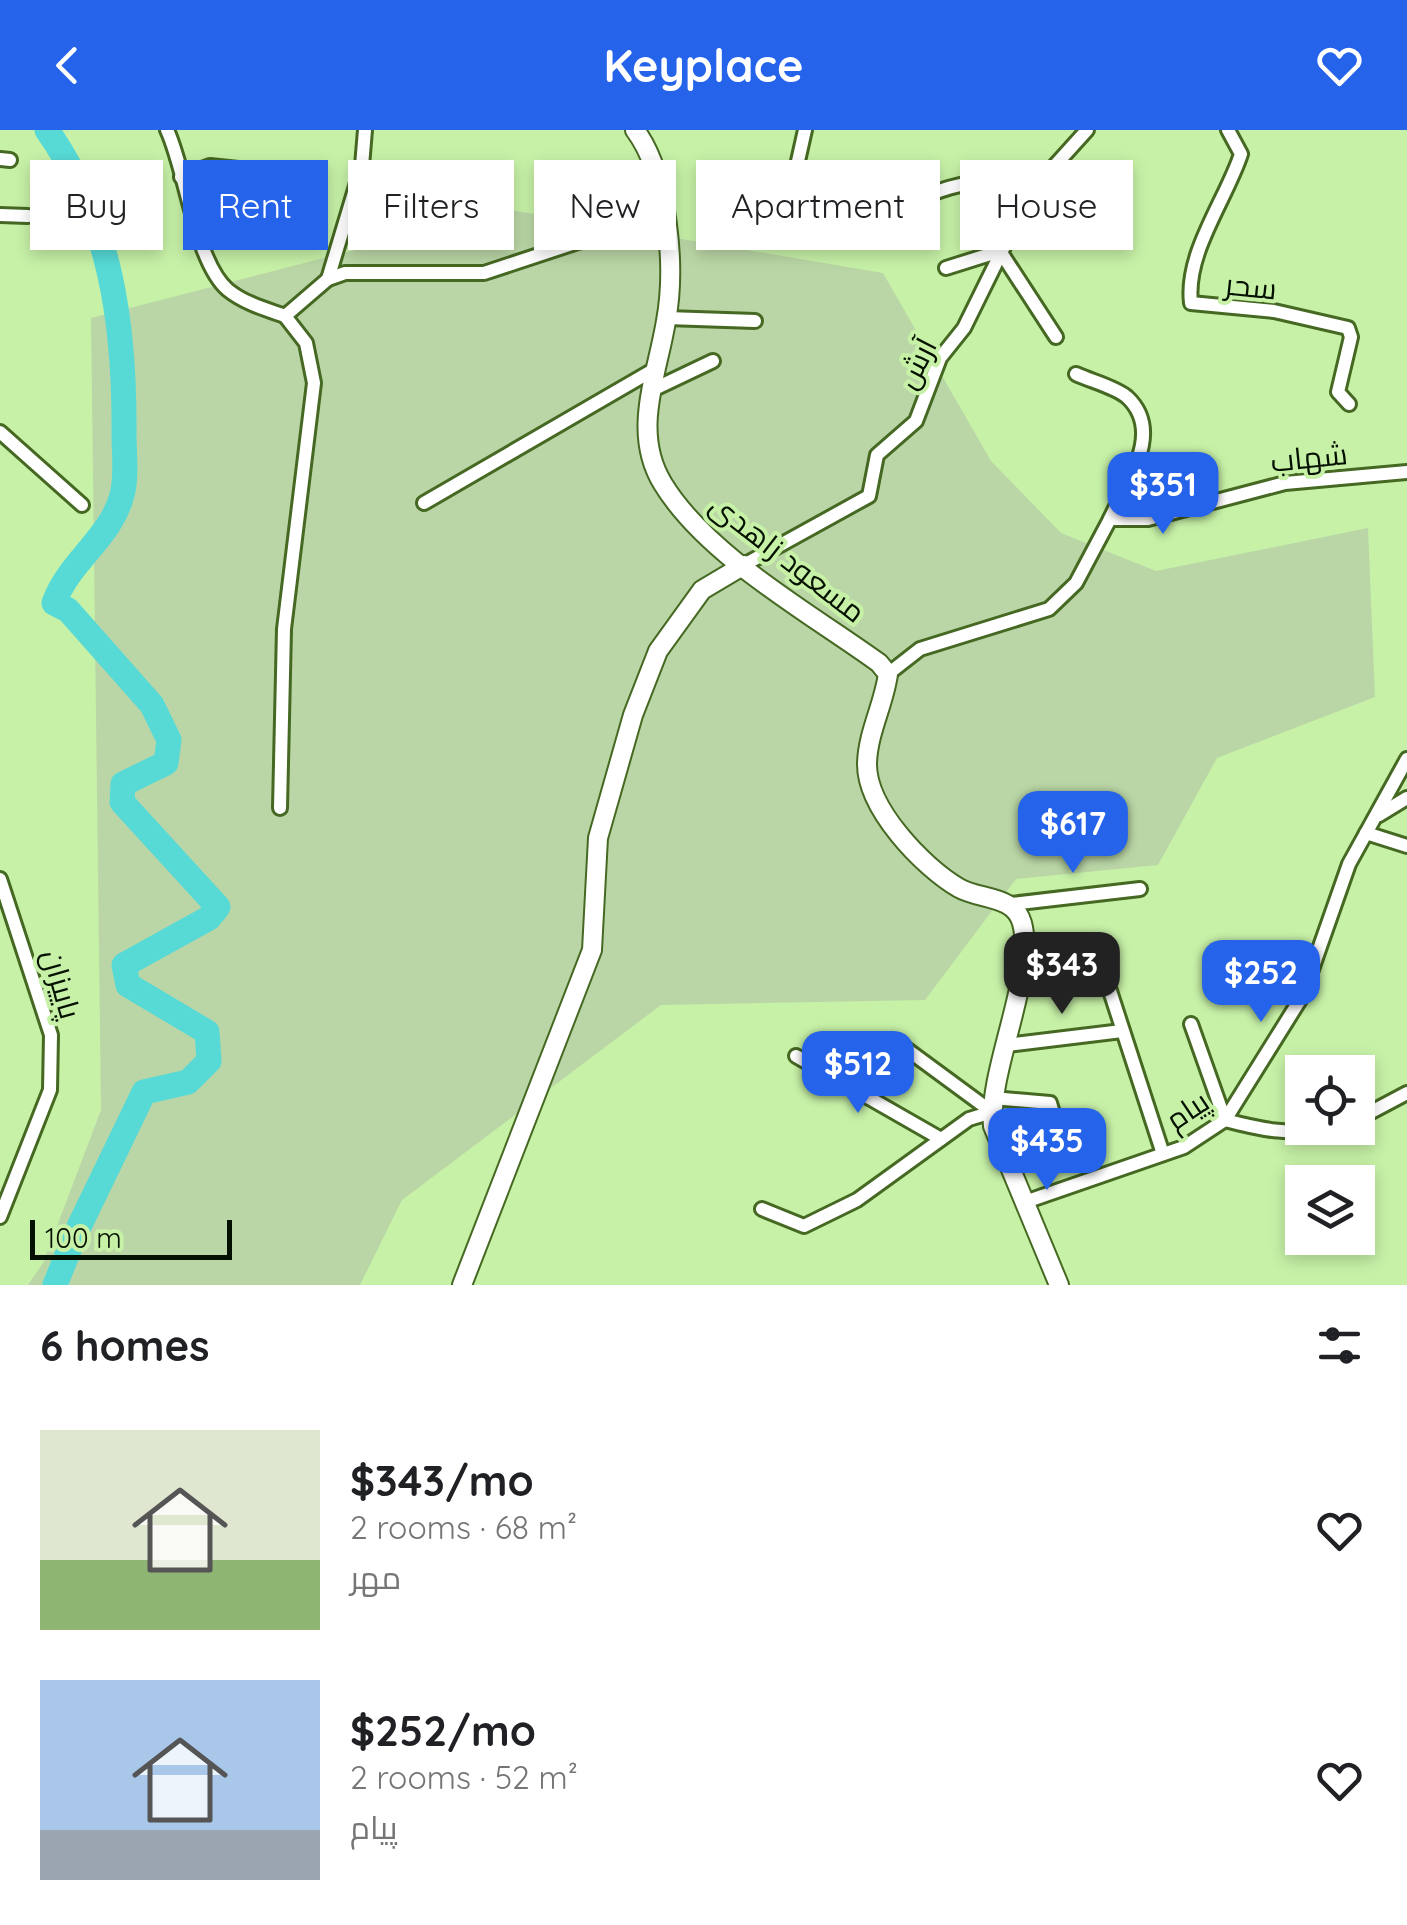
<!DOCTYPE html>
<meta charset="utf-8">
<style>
:root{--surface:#fff;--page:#f6f6f6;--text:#202124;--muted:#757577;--accent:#2563eb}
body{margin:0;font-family:Quicksand,Cairo,sans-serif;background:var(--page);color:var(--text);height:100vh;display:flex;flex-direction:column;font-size:38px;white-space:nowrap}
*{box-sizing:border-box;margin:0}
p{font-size:32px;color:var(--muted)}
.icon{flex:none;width:55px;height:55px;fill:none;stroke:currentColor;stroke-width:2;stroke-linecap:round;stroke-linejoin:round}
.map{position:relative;height:1155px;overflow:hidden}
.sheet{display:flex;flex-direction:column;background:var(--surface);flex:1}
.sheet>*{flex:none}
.banner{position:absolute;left:30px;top:30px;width:1348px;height:90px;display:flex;gap:20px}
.tools{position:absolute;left:1285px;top:925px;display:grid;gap:20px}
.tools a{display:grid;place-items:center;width:90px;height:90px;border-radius:0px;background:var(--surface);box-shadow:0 5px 15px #0003;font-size:50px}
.scale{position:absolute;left:30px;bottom:25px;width:202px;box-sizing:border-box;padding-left:10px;border:5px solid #051100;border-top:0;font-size:28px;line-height:35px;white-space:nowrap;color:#051100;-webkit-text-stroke:8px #c7f1a7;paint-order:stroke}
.price{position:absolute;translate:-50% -85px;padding:0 22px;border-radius:20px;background:var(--accent);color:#fff;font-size:32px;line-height:65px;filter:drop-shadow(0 2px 5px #0008)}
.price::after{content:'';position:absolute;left:50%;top:60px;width:30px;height:22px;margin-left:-15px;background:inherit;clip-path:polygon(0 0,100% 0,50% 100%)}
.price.active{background:#222;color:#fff}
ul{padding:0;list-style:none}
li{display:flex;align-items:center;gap:30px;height:250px;padding:0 40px}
li span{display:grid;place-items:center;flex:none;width:280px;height:200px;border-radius:0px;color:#555}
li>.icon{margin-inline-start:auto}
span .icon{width:120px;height:120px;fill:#fffc;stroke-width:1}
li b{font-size:42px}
h2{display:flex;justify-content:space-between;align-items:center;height:120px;padding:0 40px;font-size:42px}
.tag{padding:0 35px;border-radius:0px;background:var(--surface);box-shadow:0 5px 15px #0003;font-size:35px;line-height:90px}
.tag.active{background:var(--accent);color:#fff}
header{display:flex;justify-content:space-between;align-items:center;height:130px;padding:0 40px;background:var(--accent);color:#fff;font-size:45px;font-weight:700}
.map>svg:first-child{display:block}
.green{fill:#bad6a6}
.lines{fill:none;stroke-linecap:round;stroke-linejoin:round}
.river{stroke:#57dad6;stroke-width:25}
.street-casing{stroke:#456822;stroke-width:18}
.secondary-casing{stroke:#456822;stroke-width:22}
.street{stroke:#fff;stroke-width:12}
.secondary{stroke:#fff;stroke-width:18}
.labels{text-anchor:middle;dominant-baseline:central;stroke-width:8;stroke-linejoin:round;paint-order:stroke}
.street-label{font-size:30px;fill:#051100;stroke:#c7f1a7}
</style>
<header><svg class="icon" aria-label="back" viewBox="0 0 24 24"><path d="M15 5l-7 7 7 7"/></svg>Keyplace<svg class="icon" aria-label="heart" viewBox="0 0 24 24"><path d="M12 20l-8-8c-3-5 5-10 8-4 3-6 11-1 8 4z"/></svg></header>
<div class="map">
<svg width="1407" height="1155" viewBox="0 0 1407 1155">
<rect width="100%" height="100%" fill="#c7f1a7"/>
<path class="green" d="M510,80L883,143L991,331L1061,403L1156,441L1368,398L1375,567L1217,628L1158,735L1016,749L925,870L661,875L402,1070L360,1155H28L43,1133L101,980L91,188Z"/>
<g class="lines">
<path class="river" d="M47,0C111,91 125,195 124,304C124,323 127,347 122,365C111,408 69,431 54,473L68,480L152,575L169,610L166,633L123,654L122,672L218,777L209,788L124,835L128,855L207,902L209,931L188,952L144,962L75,1105L55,1155"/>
<g class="street-casing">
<g id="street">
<path d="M167,0C186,40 195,132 228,160C244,173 265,179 285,186L328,149L345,143H484L578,112L665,96"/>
<path d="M805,0L785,89C820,89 853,89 887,79C953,60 958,42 1031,62"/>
<path d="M1228,0L1241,24C1226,70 1185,123 1191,173L1274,181L1348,198L1351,207L1338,262L1349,274"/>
<path d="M0,29L10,30"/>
<path d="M181,47L210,36L248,40"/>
<path d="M0,85L28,86"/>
<path d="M946,138L1000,121L1056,207"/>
<path d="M328,149L362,36L365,0"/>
<path d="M667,188L755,191"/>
<path d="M1076,244C1091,251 1115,257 1127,267C1165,302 1126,353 1110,389H1148L1285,353L1407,342"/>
<path d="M650,261L713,231"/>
<path d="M0,302L82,375"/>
<path d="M424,373L655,239"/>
<path d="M744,435L869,366L877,325L916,291L940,228L964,198L1031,62L1087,0"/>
<path d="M888,544L920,519L1049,479L1076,453L1110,389"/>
<path d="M280,678L284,499L314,253L306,213L285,186"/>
<path d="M1379,685L1407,668"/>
<path d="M1366,703L1407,716"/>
<path d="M0,749L51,905L50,960L0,1087"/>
<path d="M1011,774L1140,759"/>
<path d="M1100,830L1163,1024"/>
<path d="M1191,894L1225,990C1259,999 1290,1006 1325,998"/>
<path d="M1007,915L1122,901"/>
<path d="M905,918L992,982"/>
<path d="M796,926L941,1009"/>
<path d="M993,968L1050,973L1057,996"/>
<path d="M1358,989L1407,963"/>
<path d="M1025,1072L1184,1017L1225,990L1303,865L1349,734L1407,629"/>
<path d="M762,1079L804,1096L857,1070L969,989L992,982"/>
</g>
</g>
<g class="secondary-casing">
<g id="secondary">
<path d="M635,0C668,44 676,137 666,191C657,246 631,302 663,354C707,426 810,483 879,533L888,544C884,574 868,602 867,633C866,678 923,737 959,758C980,770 1014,765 1022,793C1036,845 988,940 993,996L1059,1155"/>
<path d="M462,1155L592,820L598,708L633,585L658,521L702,460L744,435"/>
</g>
</g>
<use href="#street" class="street"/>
<use href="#secondary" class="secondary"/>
</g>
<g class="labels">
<g class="street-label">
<text transform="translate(1251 156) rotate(6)">سحر</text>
<text transform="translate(916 233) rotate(-63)">آرش</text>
<text transform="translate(1309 327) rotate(-6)">شهاب</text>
<text transform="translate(788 428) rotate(38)">مسعود زاهدی</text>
<text transform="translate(62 854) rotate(74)">پاییزان</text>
<text transform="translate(1187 980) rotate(-34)">پیام</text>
</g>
</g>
</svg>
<div class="tools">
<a><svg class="icon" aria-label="locate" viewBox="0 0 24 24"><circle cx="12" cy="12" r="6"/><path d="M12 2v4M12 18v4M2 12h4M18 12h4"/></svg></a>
<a><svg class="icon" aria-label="layers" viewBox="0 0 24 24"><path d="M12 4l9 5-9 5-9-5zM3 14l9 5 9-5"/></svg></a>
</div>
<div class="scale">100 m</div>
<b class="price" style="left:1163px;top:407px">$351</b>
<b class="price" style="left:1073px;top:746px">$617</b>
<b class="price active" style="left:1062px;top:887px">$343</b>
<b class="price" style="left:1261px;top:895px">$252</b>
<b class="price" style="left:858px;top:986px">$512</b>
<b class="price" style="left:1047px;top:1063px">$435</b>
<div class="banner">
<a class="tag">Buy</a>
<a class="tag active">Rent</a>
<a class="tag">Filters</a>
<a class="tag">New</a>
<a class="tag">Apartment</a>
<a class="tag">House</a>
</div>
</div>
<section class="sheet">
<h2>6 homes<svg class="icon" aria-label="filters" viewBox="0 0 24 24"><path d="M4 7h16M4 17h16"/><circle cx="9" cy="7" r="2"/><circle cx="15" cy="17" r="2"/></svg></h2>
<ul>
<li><span style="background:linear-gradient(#dfe7d0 65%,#8fb573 0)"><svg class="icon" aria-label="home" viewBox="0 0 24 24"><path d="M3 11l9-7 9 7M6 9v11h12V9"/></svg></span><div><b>$343/mo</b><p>2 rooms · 68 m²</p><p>مهر</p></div><svg class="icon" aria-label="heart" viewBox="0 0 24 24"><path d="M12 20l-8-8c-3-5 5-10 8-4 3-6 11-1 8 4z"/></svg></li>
<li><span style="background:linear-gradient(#a9c7e8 75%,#9aa5b1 0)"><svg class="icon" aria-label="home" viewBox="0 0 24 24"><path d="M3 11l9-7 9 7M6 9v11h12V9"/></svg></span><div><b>$252/mo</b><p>2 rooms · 52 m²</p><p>پیام</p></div><svg class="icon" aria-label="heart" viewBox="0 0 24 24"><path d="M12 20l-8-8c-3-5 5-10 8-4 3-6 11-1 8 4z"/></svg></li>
</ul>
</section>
